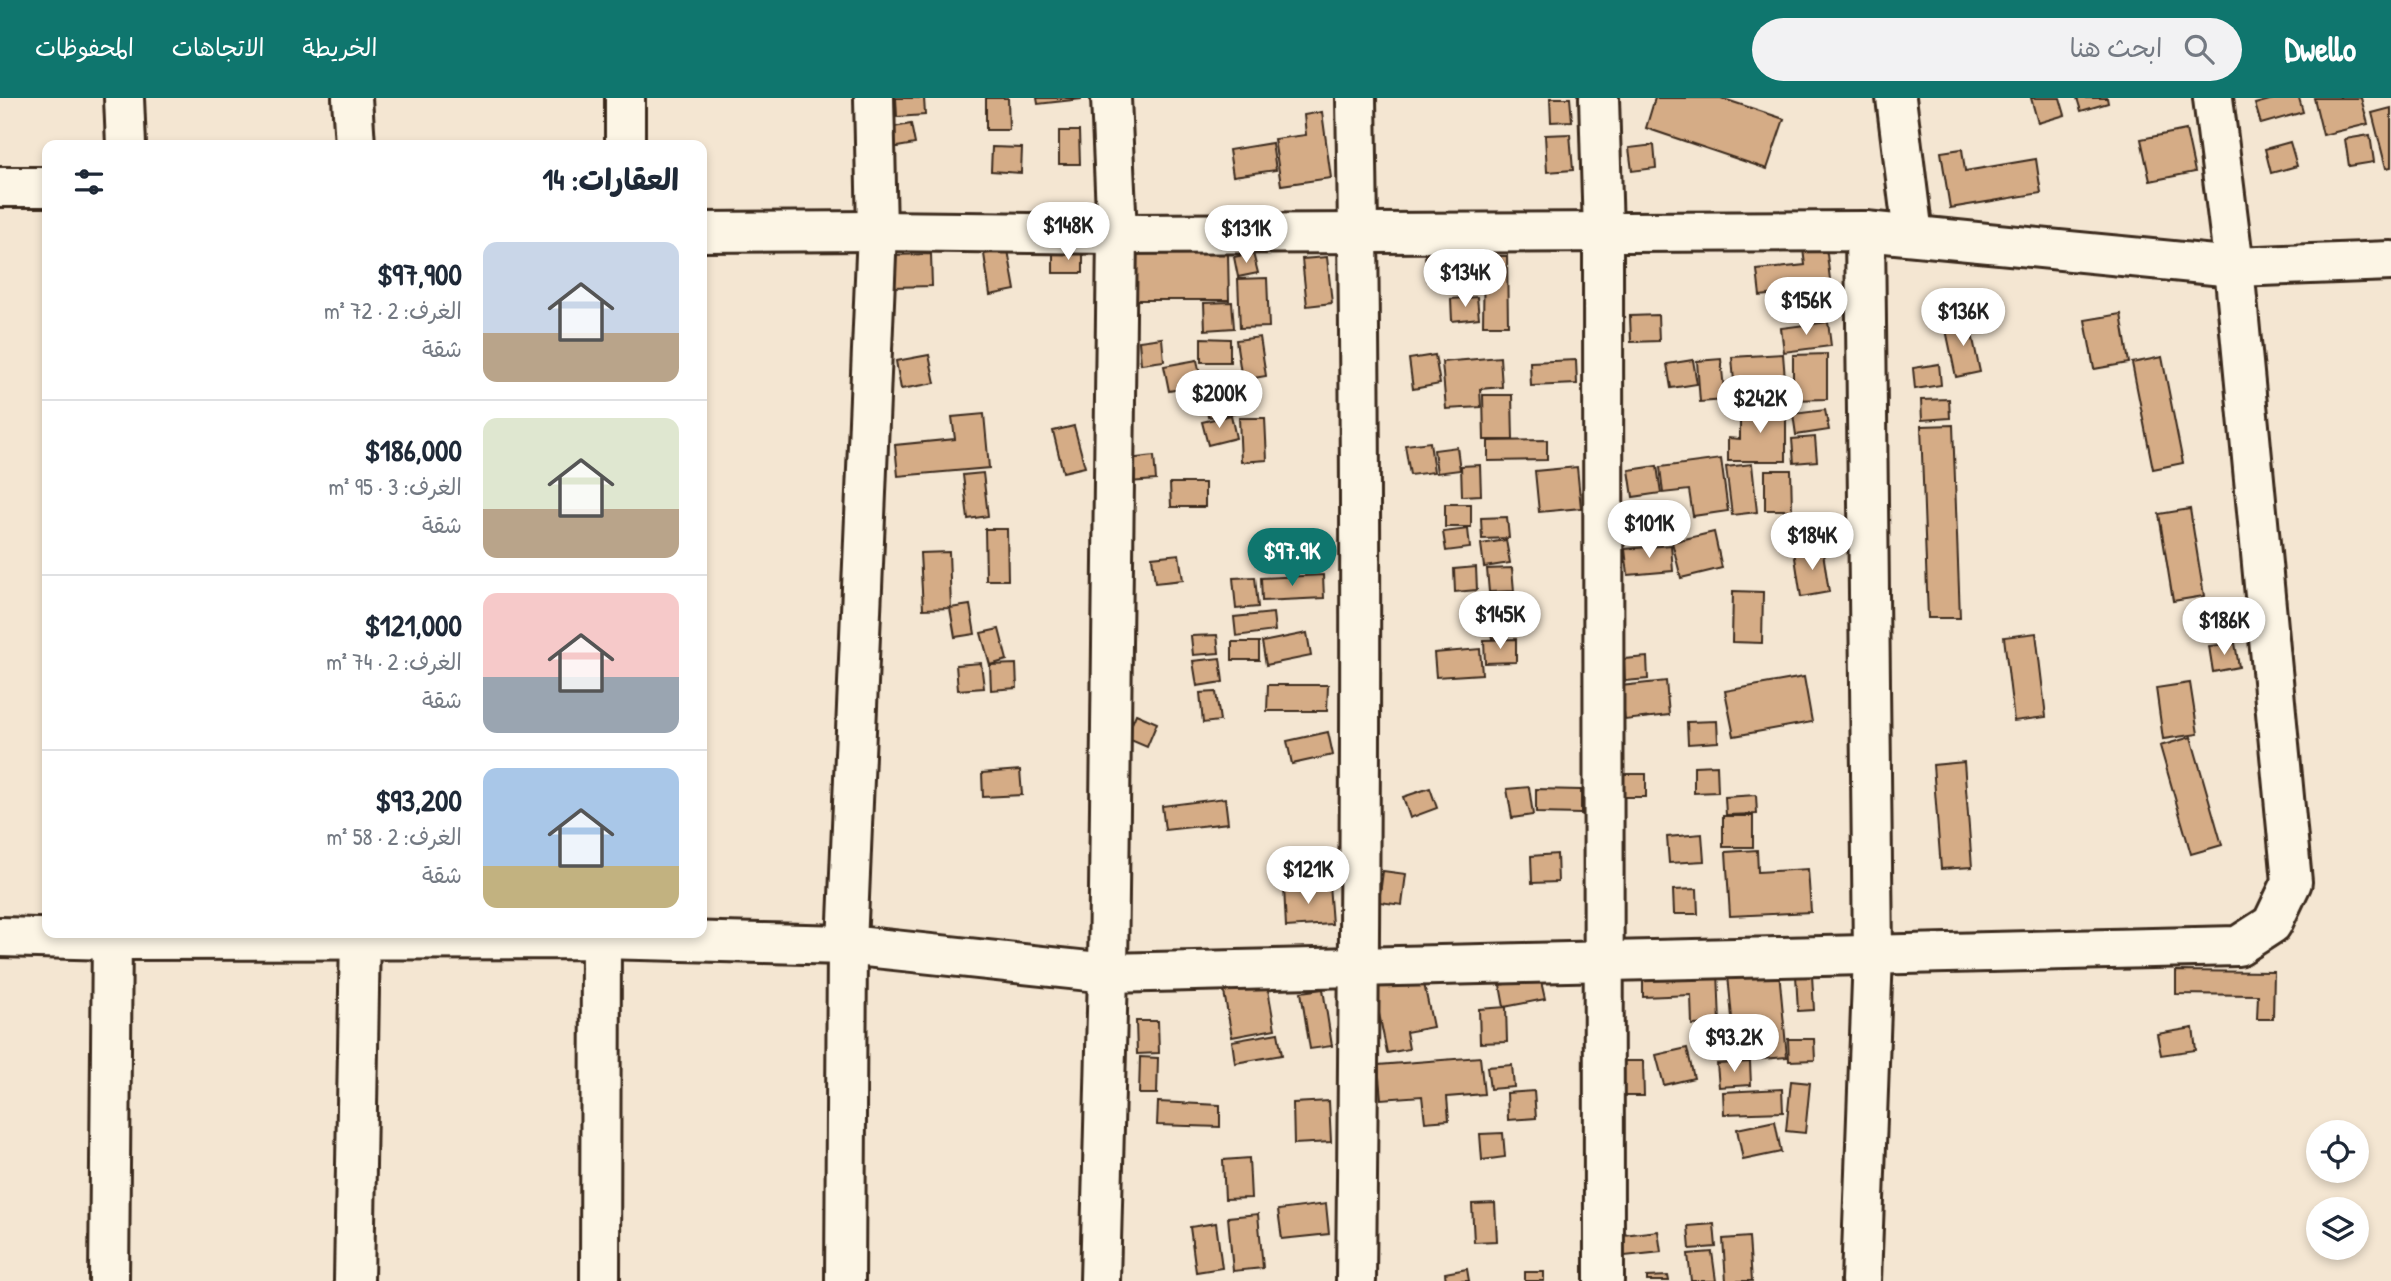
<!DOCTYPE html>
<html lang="ar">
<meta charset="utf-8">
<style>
:root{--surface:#fff;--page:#f2f2f3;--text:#1f2937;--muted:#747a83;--line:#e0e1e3;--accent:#0f766e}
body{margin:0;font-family:"Patrick Hand","Playpen Sans Arabic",sans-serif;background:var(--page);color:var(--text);direction:rtl;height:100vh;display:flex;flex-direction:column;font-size:26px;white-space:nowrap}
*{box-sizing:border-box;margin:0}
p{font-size:23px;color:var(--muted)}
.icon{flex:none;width:38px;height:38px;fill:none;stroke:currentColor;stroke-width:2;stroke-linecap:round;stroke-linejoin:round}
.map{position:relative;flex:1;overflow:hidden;direction:ltr}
.sheet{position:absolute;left:42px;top:42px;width:665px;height:798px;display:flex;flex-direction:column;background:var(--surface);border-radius:14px;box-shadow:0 4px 10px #0003;direction:rtl}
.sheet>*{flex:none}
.fabs{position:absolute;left:2306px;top:1022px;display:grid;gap:14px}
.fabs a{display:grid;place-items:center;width:63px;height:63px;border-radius:50%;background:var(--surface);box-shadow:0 4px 10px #0003;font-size:35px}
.price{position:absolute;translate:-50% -60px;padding:0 16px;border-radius:24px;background:#fff;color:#222;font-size:23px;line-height:46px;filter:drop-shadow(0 2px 4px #0008)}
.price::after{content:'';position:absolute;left:50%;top:42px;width:21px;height:16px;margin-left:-10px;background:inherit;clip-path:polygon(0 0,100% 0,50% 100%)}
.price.selected{background:var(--accent);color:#fff}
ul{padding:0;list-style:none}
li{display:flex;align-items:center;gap:21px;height:175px;padding:0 28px}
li+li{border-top:2px solid var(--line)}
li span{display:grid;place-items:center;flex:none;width:196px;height:140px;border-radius:14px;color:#555}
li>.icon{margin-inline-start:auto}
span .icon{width:84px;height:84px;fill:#fffc;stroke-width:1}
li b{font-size:30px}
h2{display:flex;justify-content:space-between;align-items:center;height:84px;padding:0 28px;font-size:30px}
header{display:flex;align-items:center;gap:42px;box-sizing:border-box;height:98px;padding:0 35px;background:var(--accent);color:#fff}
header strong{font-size:33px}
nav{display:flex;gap:38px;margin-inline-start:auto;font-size:24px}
.search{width:490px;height:63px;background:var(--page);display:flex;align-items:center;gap:18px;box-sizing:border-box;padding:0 24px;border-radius:38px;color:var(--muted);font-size:26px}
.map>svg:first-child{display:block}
.building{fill:#d5ac86;stroke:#3b2a1e;stroke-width:2}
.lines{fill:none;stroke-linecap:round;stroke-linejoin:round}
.street-casing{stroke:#3b2a1e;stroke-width:44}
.street{stroke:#fcf5e5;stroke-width:38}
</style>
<header>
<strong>Dwello</strong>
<div class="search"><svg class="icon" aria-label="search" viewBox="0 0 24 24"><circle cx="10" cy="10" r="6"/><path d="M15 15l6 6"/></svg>ابحث هنا</div>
<nav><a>الخريطة</a><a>الاتجاهات</a><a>المحفوظات</a></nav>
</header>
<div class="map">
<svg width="2391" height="1183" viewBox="0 0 2391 1183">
<rect width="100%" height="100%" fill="#f4e6d2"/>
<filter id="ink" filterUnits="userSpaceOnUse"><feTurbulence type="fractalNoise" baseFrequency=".0143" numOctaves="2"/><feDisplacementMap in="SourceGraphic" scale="14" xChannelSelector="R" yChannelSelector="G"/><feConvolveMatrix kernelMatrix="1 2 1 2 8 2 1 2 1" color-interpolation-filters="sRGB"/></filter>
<g filter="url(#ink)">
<g class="building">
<path d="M896,0H924L925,17L897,19Z"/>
<path d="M986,0H1008L1009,32H986Z"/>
<path d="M1037,0H1081V1L1038,6Z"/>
<path d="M1550,0H1570L1572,23L1551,24Z"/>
<path d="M1655,0H1721L1784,21L1767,71L1646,30Z"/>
<path d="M2031,0H2060L2065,17L2038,25Z"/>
<path d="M2077,0H2107L2108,5L2081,13Z"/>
<path d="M2277,0H2299L2303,14L2261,26L2255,6Z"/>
<path d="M2314,0H2361L2368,26L2323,37Z"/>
<path d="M2391,10V69L2386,70L2372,15Z"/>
<path d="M1322,14L1331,80L1281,87L1274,41L1306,37L1304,17Z"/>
<path d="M911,26L915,46L891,50L888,30Z"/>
<path d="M2186,32L2195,74L2150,83L2141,41Z"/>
<path d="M1059,33H1079L1080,66H1059Z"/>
<path d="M1570,36L1573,72L1547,74L1545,37Z"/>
<path d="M2370,37L2374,64L2349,68L2345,41Z"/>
<path d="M2290,44L2297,68L2271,75L2265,51Z"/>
<path d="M1272,45L1276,72L1233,78L1229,52Z"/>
<path d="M1654,47L1656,70L1632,73L1629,50Z"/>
<path d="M992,49L1022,50L1021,75L991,73Z"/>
<path d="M1962,51L1965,73L2036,61L2041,95L1950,110L1941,54Z"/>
<path d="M1826,148L1831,190L1760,198L1757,172L1805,167L1803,151Z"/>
<path d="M1008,152L1015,192L990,197L984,156Z"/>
<path d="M1479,153L1481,180L1427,183L1425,156Z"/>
<rect x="1053" y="154" width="30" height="21"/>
<path d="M1228,155L1229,202H1135V156Z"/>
<path d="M1253,155L1258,175L1238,179L1234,159Z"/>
<path d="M931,156L932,188L892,189L890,157Z"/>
<path d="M1484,158H1507L1508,227H1483Z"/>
<path d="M1327,159L1332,205L1307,208L1302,161Z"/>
<path d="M1267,180L1269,229L1240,230L1238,181Z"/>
<path d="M1477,199L1479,220L1452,223L1451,201Z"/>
<path d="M1232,204L1234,230L1205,232L1204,205Z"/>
<path d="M2121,216L2129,265L2094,271L2085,222Z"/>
<path d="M1658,217L1659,243L1631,244L1630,218Z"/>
<path d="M1969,222L1980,274L1956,279L1945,227Z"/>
<path d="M1828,224L1831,248L1784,254L1781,230Z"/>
<path d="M1260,239L1266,278L1242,282L1236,242Z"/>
<path d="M1162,240L1164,263L1141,266L1139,243Z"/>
<path d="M1201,240L1230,241V264H1201Z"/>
<path d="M1783,256L1785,281L1734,284L1732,259Z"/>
<path d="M1827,256V301L1793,302V257Z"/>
<path d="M929,257L935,285L901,291L896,263Z"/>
<path d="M1435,257L1440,286L1413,291L1409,261Z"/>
<path d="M1500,259L1502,289L1480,291L1481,309L1446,311L1442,264Z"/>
<path d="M2162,259L2183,365L2153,371L2132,265Z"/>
<path d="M1721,261L1725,302L1700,304L1697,263Z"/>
<path d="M1197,262L1202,287L1169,293L1164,268Z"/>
<path d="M1576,262L1577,286L1531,288L1530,264Z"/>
<path d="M1693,262L1697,286L1671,290L1667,266Z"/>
<path d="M1939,266L1941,287L1915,291L1913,270Z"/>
<path d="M1230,292L1234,315L1208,319L1205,296Z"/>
<path d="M1483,297H1512L1513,342H1484Z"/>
<path d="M1949,301L1950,320L1922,322L1921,302Z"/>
<path d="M1740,307H1786V363H1728V340L1740,341Z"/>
<path d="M1825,312L1829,332L1796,337L1793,316Z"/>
<path d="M984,316L989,370L898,378L895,347L955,341L952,319Z"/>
<path d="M1231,317L1236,340L1208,347L1202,324Z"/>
<path d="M1239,320H1265L1267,362L1241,364Z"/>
<path d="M1953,327L1960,520H1928L1921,328Z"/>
<path d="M1074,328L1085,369L1063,374L1053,333Z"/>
<path d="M1815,339L1817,363L1794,365L1792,341Z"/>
<path d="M1547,342V362L1488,363V343Z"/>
<path d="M1430,344L1434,374L1410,377L1405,347Z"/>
<path d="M1457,349L1460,372L1437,375L1434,352Z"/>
<path d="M1154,358L1156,382L1129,384L1128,361Z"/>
<path d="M1721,361L1728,413L1693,418L1689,392L1663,395L1660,369Z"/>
<path d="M1752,366L1757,414L1732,417L1726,369Z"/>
<path d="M1480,367L1481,397L1462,398L1461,368Z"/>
<path d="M1657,368L1661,395L1633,399L1629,372Z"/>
<path d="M1577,369L1581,410L1539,414L1535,373Z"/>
<path d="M1765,372H1791L1792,412H1765Z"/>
<path d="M983,375L988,418L968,421L963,377Z"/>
<path d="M1170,385H1205V409H1171Z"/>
<rect x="1445" y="406" width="26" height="23"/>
<path d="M2190,411L2204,498L2173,503L2159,416Z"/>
<path d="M1507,419L1509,440L1482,441L1481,420Z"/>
<path d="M985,431H1007L1008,482H986Z"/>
<path d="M1468,431L1470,450L1446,453L1443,434Z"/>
<path d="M1714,434L1722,470L1681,480L1672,444Z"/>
<path d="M1506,442L1510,465L1484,469L1481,446Z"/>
<path d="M1671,447L1673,473L1628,477L1625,451Z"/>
<path d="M1822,448L1829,494L1801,499L1794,453Z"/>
<path d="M949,454L951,510L923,511L920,455Z"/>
<path d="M1179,456L1183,482L1155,485L1152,459Z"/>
<path d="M1476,469L1477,492L1455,494L1454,471Z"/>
<path d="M1512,470L1514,493L1489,494L1487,471Z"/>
<path d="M1323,477L1324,500L1262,503L1261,480Z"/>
<path d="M1255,479L1258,509L1236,511L1233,480Z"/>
<path d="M1733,493L1763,494L1762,545L1732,544Z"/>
<path d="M1509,495L1517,535L1492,540L1483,500Z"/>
<path d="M970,507L975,536L955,539L950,510Z"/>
<path d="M1273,515L1275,533L1236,538L1234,519Z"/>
<path d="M999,531L1007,562L990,567L981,535Z"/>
<path d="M1307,535L1311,558L1266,567L1262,544Z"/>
<path d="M2036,535L2046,619L2014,623L2004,539Z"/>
<path d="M1217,537L1219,555L1193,557L1191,538Z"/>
<path d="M1516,541V564L1485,565L1484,542Z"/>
<rect x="1232" y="544" width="27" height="18"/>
<path d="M2235,545L2239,569L2213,574L2209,548Z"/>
<path d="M1480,551L1482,576L1436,579L1434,555Z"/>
<path d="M1647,559L1648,581L1625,583L1624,561Z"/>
<path d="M1220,560L1223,584L1197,588L1193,563Z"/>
<path d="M981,565L984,590L958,592L956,567Z"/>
<path d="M1016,566L1017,590L991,592L990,567Z"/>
<path d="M1804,579L1812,624L1734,638L1725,593Z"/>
<path d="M1666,583L1669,617L1625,622L1621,588Z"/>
<path d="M2190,585L2198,636L2163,641L2156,590Z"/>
<path d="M1268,587H1328L1327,613H1267Z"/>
<path d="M1216,594L1220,623L1203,625L1200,595Z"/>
<path d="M1136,616L1157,625L1147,649L1126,640Z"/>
<path d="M1717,623L1718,644L1688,646L1687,624Z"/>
<path d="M1328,634L1333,657L1292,666L1287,643Z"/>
<path d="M2191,639L2222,747L2191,756L2160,648Z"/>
<path d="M1964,664L1972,769L1941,771L1933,667Z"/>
<path d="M1717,667L1718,694L1694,695V668Z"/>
<path d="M1020,672L1022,697L983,699L982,675Z"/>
<path d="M1623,676H1646V699H1624Z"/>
<path d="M1529,689L1533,717L1512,720L1507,691Z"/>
<path d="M1430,690L1437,710L1410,720L1403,699Z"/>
<path d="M1536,691L1581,692V716L1536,715Z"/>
<path d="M1756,697L1757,716L1726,717L1725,699Z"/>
<path d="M1225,700L1228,725L1165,732L1162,708Z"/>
<rect x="1723" y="718" width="30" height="31"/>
<path d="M1702,736L1704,763L1669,765L1667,739Z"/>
<path d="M1757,752L1758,774L1808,771L1811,814L1730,818L1726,754Z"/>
<path d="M1557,756L1558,784L1532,785L1531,758Z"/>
<path d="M1383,773L1406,776L1402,807L1379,804Z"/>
<path d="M1329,786L1332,826L1286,829L1284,789Z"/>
<path d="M1697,791L1698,816H1674L1673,792Z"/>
<path d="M1421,871L1433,929L1406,934L1409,951L1387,955L1372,880Z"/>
<path d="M1718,872L1720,926L1692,927L1691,897L1643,899V874Z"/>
<path d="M1779,873L1787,959L1736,963L1728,877Z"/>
<path d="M2176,873L2274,874L2273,921H2257L2258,897L2176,896Z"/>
<path d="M1796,877H1812L1814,912L1798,913Z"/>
<path d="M1540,879L1545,901L1504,909L1500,887Z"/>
<path d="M1267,886L1275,931L1232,939L1224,894Z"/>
<path d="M1323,891L1332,948L1310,951L1301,894Z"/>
<path d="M1506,909L1507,944L1480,945L1479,911Z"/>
<path d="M1136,923H1158L1159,955L1137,956Z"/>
<path d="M2193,930L2196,952L2161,957L2157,936Z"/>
<path d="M1278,935L1282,957L1235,965L1232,943Z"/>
<path d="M1788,941H1814L1815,962L1789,963Z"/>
<path d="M1687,950L1694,980L1664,987L1656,957Z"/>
<path d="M1140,959L1158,960L1157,996H1139Z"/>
<path d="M1480,959L1484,996L1447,999L1449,1022L1425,1024L1422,998L1381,1001L1378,967Z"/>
<path d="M1618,963H1643L1644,998H1618Z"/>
<path d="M1750,964L1751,987L1719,989L1717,966Z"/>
<path d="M1512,967L1514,989L1490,991L1487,969Z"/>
<path d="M1791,983L1810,985L1805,1035L1786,1033Z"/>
<path d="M1782,991L1783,1014L1724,1016L1723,994Z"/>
<path d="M1534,993L1536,1020L1508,1022L1507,995Z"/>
<path d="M1329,1003L1331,1044L1294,1046L1293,1005Z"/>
<path d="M1158,1004L1220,1007V1029L1157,1027Z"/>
<path d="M1775,1023L1781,1054L1743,1062L1737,1031Z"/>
<path d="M1503,1035L1505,1059L1482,1062L1480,1036Z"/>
<path d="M1249,1060L1251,1100L1225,1101L1223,1062Z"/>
<path d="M1495,1105L1497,1143L1474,1144L1472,1106Z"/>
<path d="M1326,1106L1329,1136L1282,1141L1278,1112Z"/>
<path d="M1258,1116L1263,1170L1233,1173L1228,1119Z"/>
<path d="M1216,1125L1222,1170L1196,1174L1190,1129Z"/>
<path d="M1714,1126L1716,1149L1690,1151L1688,1128Z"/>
<path d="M1658,1133L1661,1154L1616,1159L1614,1138Z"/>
<path d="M1749,1139L1752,1183H1726L1723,1141Z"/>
<path d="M1712,1154L1716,1183H1691L1688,1156Z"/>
<path d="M1467,1171L1469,1183H1446L1445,1175Z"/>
<rect x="1525" y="1174" width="19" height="9"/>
<path d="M1668,1178L1669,1183H1647V1179Z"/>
</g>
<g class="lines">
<g class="street-casing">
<g id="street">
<path d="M124,0L126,47"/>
<path d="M352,0L355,47"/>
<path d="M625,0V47"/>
<path d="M1599,0L1603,134L1604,1183"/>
<path d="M1896,0L1913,137"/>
<path d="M0,89H47"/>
<path d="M702,134L877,133L1117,136L1865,133L2234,169L2391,163"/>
<path d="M0,839L112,842L600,841L847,847L1108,875L2238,848L2272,826L2292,784L2234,169L2213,0"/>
<path d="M109,1183L112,835"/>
<path d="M354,1183L360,835"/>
<path d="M600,1183L601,835"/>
<path d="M845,1183L847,847L877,133L874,0"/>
<path d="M1100,1183L1108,875L1117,136L1111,0"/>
<path d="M1356,1183C1360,789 1363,394 1356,0"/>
<path d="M1861,1183L1873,856L1865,133"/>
</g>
</g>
<use href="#street" class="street"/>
</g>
</g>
</svg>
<div class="fabs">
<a><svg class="icon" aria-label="locate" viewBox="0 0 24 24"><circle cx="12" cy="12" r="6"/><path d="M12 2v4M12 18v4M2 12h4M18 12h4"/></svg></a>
<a><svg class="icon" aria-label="layers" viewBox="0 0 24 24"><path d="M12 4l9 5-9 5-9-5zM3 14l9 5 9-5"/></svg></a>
</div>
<b class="price" style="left:1068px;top:164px">$148K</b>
<b class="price" style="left:1246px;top:167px">$131K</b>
<b class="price" style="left:1465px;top:211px">$134K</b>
<b class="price" style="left:1806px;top:239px">$156K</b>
<b class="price" style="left:1963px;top:250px">$136K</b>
<b class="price" style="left:1219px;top:332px">$200K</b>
<b class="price" style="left:1760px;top:337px">$242K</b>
<b class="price" style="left:1649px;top:462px">$101K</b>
<b class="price" style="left:1812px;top:474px">$184K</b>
<b class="price selected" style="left:1292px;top:490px">$97.9K</b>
<b class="price" style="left:1500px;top:553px">$145K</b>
<b class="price" style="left:2224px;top:559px">$186K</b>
<b class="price" style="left:1308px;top:808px">$121K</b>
<b class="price" style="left:1734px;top:976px">$93.2K</b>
<section class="sheet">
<h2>العقارات: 14<svg class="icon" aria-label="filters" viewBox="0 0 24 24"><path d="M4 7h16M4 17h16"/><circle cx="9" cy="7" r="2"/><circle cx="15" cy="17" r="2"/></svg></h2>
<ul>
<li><span style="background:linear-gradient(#c9d6e8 65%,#b9a48a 0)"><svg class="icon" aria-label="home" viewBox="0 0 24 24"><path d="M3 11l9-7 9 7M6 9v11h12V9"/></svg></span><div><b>$97,900</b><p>الغرف: 2 · 72 m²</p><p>شقة</p></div></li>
<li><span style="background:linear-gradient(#dfe7d0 65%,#b9a48a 0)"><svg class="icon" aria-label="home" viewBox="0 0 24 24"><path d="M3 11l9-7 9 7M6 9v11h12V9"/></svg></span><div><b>$186,000</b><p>الغرف: 3 · 95 m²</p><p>شقة</p></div></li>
<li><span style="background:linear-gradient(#f6c9c9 60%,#9aa5b1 0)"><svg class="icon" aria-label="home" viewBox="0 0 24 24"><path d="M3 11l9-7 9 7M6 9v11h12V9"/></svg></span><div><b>$121,000</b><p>الغرف: 2 · 74 m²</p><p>شقة</p></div></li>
<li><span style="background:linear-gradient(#a9c7e8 70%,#c2b280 0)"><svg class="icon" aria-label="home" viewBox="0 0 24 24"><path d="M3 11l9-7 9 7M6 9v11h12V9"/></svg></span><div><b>$93,200</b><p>الغرف: 2 · 58 m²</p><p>شقة</p></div></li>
</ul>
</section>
</div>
